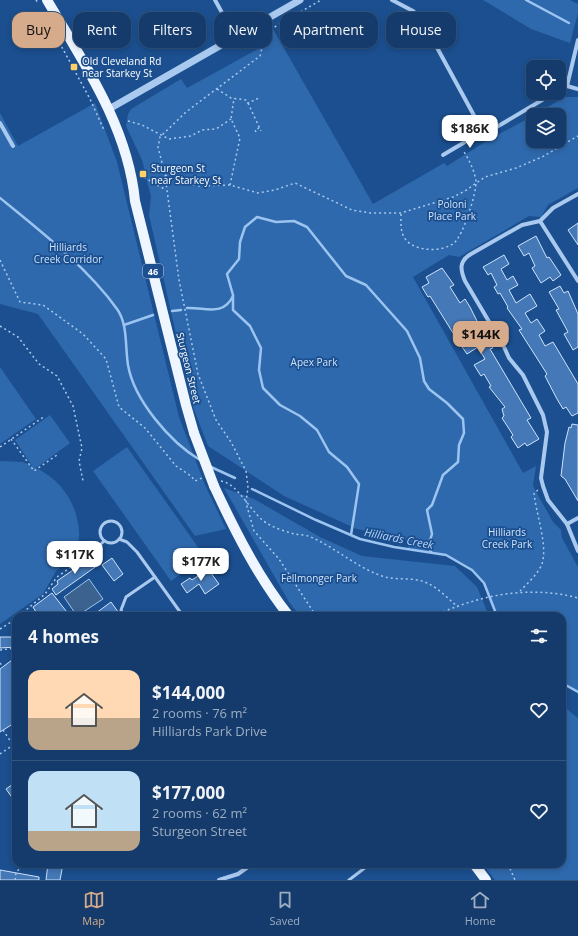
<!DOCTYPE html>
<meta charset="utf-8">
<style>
:root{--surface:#143b6b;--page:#1d4271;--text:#f1f3f6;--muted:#9dadc1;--line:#33557e;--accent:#d6ab8b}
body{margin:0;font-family:"Open Sans",sans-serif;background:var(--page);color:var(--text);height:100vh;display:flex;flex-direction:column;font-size:15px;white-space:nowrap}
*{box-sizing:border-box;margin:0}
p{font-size:13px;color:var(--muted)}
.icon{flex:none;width:22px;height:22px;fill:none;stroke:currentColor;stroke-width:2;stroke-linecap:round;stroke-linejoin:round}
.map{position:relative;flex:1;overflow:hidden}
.side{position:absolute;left:12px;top:612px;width:554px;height:256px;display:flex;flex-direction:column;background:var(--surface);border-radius:12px;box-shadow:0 2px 6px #0003,0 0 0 1px var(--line)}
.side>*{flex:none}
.hud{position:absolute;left:12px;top:12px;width:554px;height:36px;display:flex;gap:8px}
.tools{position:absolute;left:526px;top:60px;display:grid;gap:8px}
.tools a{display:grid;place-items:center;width:40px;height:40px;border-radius:8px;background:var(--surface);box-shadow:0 2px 6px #0003,0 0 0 1px var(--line);font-size:20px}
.price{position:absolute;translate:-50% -34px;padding:0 9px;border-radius:8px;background:#fff;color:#222;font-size:13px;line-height:26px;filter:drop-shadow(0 1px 2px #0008)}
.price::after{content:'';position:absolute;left:50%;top:24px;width:12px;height:9px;margin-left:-6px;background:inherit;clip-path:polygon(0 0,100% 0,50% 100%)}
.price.selected{background:var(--accent);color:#111}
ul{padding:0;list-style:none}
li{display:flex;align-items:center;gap:12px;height:100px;padding:0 16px}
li+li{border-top:1px solid var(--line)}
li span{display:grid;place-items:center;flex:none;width:112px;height:80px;border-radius:12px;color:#555}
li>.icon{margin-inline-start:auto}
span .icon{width:48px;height:48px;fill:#fffc;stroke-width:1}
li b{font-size:17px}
h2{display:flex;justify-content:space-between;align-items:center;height:48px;padding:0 16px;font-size:17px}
.tag{padding:0 14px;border-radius:12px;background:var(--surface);box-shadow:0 2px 6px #0003,0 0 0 1px var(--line);font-size:14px;line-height:36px}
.tag.selected{background:var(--accent);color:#111}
.menu{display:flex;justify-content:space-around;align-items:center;height:56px;border-top:1px solid var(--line);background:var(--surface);font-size:11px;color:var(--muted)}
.menu a{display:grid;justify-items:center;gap:2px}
.menu .selected{color:var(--accent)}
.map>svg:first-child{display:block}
.green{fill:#2e69ad}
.water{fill:#3c6290;stroke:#9cc4f0}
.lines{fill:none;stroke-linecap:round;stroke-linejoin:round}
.stream{stroke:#9cc4f0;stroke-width:2.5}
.building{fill:#4478b7;stroke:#cfe3fa}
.path{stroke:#a9c9ee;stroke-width:1.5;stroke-dasharray:2 3;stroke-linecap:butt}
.service{stroke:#a9c9ee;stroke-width:3}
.minor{stroke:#a9c9ee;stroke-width:4}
.tertiary{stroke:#a9c9ee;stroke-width:7}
.primary{stroke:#f0f6ff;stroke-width:10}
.primary-bridge{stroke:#f0f6ff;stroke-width:10}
.poi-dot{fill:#ffd166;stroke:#1b4f8f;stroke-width:1.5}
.labels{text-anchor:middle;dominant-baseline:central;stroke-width:3.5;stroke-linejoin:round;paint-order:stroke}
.shield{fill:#1b4f8f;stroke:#bbcadd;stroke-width:1}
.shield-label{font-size:9px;font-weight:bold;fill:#fff}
.poi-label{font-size:10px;fill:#fff;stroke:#1b4f8f;text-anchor:start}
.park-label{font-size:10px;fill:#cfe3fa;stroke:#1b4f8f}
.street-label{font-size:10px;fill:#fff;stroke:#1b4f8f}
.water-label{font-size:11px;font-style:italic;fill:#b5d3f5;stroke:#1b4f8f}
</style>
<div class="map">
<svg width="578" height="880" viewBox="0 0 578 880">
<rect width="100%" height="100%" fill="#1b4f8f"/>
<g class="green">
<path d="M483,0H570L578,4V13L570,43L531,29Z"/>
<path d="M273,29L373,204L444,163L447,166L488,140L533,116V141H559V115H534L565,97H578V188L548,205L541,217L529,216L459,257L449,255L413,277L523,473L536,466L533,486L553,522L561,530L562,538L578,567V692L562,683V616H497C493,606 489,594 484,584C470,558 434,551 408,549V540L357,529L284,496L208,446L192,404L149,215L151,196L147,181L142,160L126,126L128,114L131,109L181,79L187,88L258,49L253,39Z"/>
<path d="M95,103L117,162L179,417L205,485L226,529L195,536L38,314L0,304V113L18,146Z"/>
<path d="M0,367L36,419L0,444Z"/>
<path d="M50,415L70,443L36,468C61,480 77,503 79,531C80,538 77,547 76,555L56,571L43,594L0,624V461L23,462L32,466L15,440Z"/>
<path d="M127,447L205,557L171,581L93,471Z"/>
<path d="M224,488L254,499L320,537L362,556L455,566L477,587L489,616H300L289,602Z"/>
<path d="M562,705L578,718V880H495L483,864H562Z"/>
</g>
<path class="water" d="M89,579L103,599L77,616L64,597Z"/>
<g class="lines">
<g class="stream">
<path d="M526,0L569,23"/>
<path d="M0,198C39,230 87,267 117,309C128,324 125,347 128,365C134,400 170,442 200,460"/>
<path d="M187,308C205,307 223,317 233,296"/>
<path d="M172,311L181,310"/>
<path d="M124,325L153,315"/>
<path d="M211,467L235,478"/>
<path d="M252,489L316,520L360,539L394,547L446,555L472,570L484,583L497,616"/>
<path d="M351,535L359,484L347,467L329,452L317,430L300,416L280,405L263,388L259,370L261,348L250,326L233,310V295L227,274L239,259L240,242L245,227L257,217L276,222L294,221L307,227L346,276L366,285L407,331L420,358L424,381L429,389L447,403L463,419L464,433L459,445L458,462L443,475L432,505L427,510L432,534L429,544L431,552"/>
<path d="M562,683L578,692"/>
</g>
</g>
<g class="building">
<path d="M578,223V245L568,230Z"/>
<path d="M536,236L547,258L549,257L561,275L553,281L550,277L541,283L532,268L535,266L529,253L524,256L518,246Z"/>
<path d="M504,255L509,264L501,269L507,280L513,276L518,285L509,290L516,303L530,294L537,306L525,313L531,323L537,319L545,331L539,335L545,346L553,342L578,384V413L572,416L566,407L563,409L557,399L545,376L547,374L519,330L522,329L507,308L508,307L500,293L498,294L494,287L497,285L491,273L488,275L483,267Z"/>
<path d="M442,268L454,285L450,287L460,303L465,299L470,307L482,331L493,348L490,349L531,418L527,420L539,439L527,446L525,443L518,448L511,437L513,435L502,418L504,416L502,409L505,407L489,387L491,386L484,374L481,376L474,365L485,359L478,347L467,354L460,344L470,338L464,326L453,333L430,296L428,297L422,287L429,283L426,277Z"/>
<path d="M560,286L564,293L568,291L578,314V347L573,350L564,334L568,332L556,310L559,309L549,292Z"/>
<path d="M572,424L578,425V501L565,479L561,476L565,443L569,427L571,428Z"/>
<path d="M92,557L98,565L56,595L52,589L58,584L57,581Z"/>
<path d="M112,558L123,574L114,581L102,565Z"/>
<path d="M208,569L219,584L205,594L199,584L187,593L181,584L190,578L192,580Z"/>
<path d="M52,593L70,616H31L36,612L33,607Z"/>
<path d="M111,602L121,616H92Z"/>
<path d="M0,637H16V647L0,648Z"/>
<path d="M16,657V722L0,732V669Z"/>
<path d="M16,782V803L6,789Z"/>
<path d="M48,864H63L60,880H46Z"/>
<path d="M0,870L39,877V880H0Z"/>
</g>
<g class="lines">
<g class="path">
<path d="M36,0L39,4"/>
<path d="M45,16L90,99L104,130"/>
<path d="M217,89L231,98L247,100L248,103L259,98"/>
<path d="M248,103L261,131"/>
<path d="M128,121L142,125L169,139L191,136L202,130L216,129L231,119"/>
<path d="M256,132L255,130L259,128"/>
<path d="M140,175L166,190"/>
<path d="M165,175L186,184L200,186L230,185L258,193L275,190L295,183L352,210L370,213H401L453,197L465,191L485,177L516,168L542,157L578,136"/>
<path d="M230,185L240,138L231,119L234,98"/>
<path d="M401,214C401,223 400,233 406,240C416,252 443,252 454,243C463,236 477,192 476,181C474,169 469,160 463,150"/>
<path d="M0,260L20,302L43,305L83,334L106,359L119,407L145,428L176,466L191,476L195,481L202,478"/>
<path d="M0,326L18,337L39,364L57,376L73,406L82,448L79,461L83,481"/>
<path d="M11,439L34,471L57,455"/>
<path d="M0,447L45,416"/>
<path d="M221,481C240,484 252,517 270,525C277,529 287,532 295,534C301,535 308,535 313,538C337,549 358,568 382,576C393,580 406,578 418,580C434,583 446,597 458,607"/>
<path d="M520,591C527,584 538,574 542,564C548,545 536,514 534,493L538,490"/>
<path d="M19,616L45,594L57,577L71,567"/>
<path d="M316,616L279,559L254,531L246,503L248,487L246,471L231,442L216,420L198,374L179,280L165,175L158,147L160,137L186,112L260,56L266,32L321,0"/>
<path d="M434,616C479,595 529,585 578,598"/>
<path d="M0,629L16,619"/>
<path d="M0,650L16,648"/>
<path d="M0,663L3,667"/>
<path d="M3,730L13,745L16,743"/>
<path d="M0,754L13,745"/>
<path d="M508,864L515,880"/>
<path d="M15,880L16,872L25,864"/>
</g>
<g class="service">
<circle cx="111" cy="532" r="11"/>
<path d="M119,539L127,542L137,552L183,616"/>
<path d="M76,564L92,553L104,541"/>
<path d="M124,616L121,610L126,597L155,577"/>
<path d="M349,880L370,864"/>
</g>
<g class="minor">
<path d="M215,0L235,36"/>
<path d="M392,0L413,11L422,20L477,121L488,128H495L554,93"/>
<path d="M567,86L578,40"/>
<path d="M559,90L567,86L578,89"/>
<path d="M0,123L13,146"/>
<path d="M443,155L475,136L483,127"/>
<path d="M578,194L553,208L540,221L522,225L471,254C459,261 460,269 465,281L504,347L509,358L523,375L543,415L547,432L541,478L543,486L548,500L567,524L578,551"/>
<path d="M540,221L578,281"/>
<path d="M567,524L578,518"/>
<path d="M219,880L238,874L252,864"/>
</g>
<path class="tertiary" d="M109,109L300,0"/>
<g class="primary">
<path d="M47,0C84,63 128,127 135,201L186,405L194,433"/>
<path d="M214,486C235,531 258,577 289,616"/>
<path d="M474,864L486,880"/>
</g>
<path class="primary-bridge" d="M194,433L214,486"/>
</g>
<g class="poi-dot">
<rect x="70" y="63" width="8" height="8" rx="2"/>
<rect x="139" y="170" width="8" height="8" rx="2"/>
</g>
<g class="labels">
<rect class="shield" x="143" y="264" width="20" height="14" rx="3"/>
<g class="shield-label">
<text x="153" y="271">46</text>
</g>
<g class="poi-label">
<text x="82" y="61">Old Cleveland Rd<tspan x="82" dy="12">near Starkey St</tspan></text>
<text x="151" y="168">Sturgeon St<tspan x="151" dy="12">near Starkey St</tspan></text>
</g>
<g class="park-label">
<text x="452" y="204">Poloni<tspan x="452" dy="12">Place Park</tspan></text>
<text x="68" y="247">Hilliards<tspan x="68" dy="12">Creek Corridor</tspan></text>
<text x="314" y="362">Apex Park</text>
<text x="507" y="532">Hilliards<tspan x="507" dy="12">Creek Park</tspan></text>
<text x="319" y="578">Fellmonger Park</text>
</g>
<g class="street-label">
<text transform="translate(189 368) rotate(76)">Sturgeon Street</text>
</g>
<g class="water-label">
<text transform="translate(399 538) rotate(11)">Hilliards Creek</text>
</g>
</g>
</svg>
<div class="tools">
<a><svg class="icon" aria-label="locate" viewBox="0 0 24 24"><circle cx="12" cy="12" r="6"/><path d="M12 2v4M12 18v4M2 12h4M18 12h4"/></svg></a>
<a><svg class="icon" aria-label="layers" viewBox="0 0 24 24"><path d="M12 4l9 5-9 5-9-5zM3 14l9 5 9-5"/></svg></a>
</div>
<b class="price" style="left:470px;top:149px">$186K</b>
<b class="price selected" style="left:481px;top:355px">$144K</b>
<b class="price" style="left:75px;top:575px">$117K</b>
<b class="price" style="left:201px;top:582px">$177K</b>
<div class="hud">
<a class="tag selected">Buy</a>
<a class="tag">Rent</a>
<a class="tag">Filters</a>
<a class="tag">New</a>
<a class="tag">Apartment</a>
<a class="tag">House</a>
</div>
<section class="side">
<h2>4 homes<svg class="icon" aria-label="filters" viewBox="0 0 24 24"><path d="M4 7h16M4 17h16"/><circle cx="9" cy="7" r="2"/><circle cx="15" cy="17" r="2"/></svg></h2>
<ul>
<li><span style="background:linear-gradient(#ffd9b3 60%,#b9a48a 0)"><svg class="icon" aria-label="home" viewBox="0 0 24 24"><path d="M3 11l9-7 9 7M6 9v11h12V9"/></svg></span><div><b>$144,000</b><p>2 rooms · 76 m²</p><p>Hilliards Park Drive</p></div><svg class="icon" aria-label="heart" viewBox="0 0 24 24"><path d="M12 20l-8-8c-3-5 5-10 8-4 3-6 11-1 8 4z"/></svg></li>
<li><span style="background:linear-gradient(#bfe0f5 75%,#b9a48a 0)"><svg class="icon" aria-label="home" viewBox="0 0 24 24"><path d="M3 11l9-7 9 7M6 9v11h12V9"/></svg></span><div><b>$177,000</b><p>2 rooms · 62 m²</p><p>Sturgeon Street</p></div><svg class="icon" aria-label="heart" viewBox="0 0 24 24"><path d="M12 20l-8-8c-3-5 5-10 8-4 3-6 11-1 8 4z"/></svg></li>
</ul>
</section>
</div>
<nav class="menu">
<a class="selected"><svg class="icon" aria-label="map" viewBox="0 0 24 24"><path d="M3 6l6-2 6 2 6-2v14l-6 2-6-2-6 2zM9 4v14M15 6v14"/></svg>Map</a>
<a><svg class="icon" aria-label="saved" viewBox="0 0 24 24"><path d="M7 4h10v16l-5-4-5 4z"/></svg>Saved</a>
<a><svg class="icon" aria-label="home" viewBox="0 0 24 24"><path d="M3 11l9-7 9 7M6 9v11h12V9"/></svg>Home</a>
</nav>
